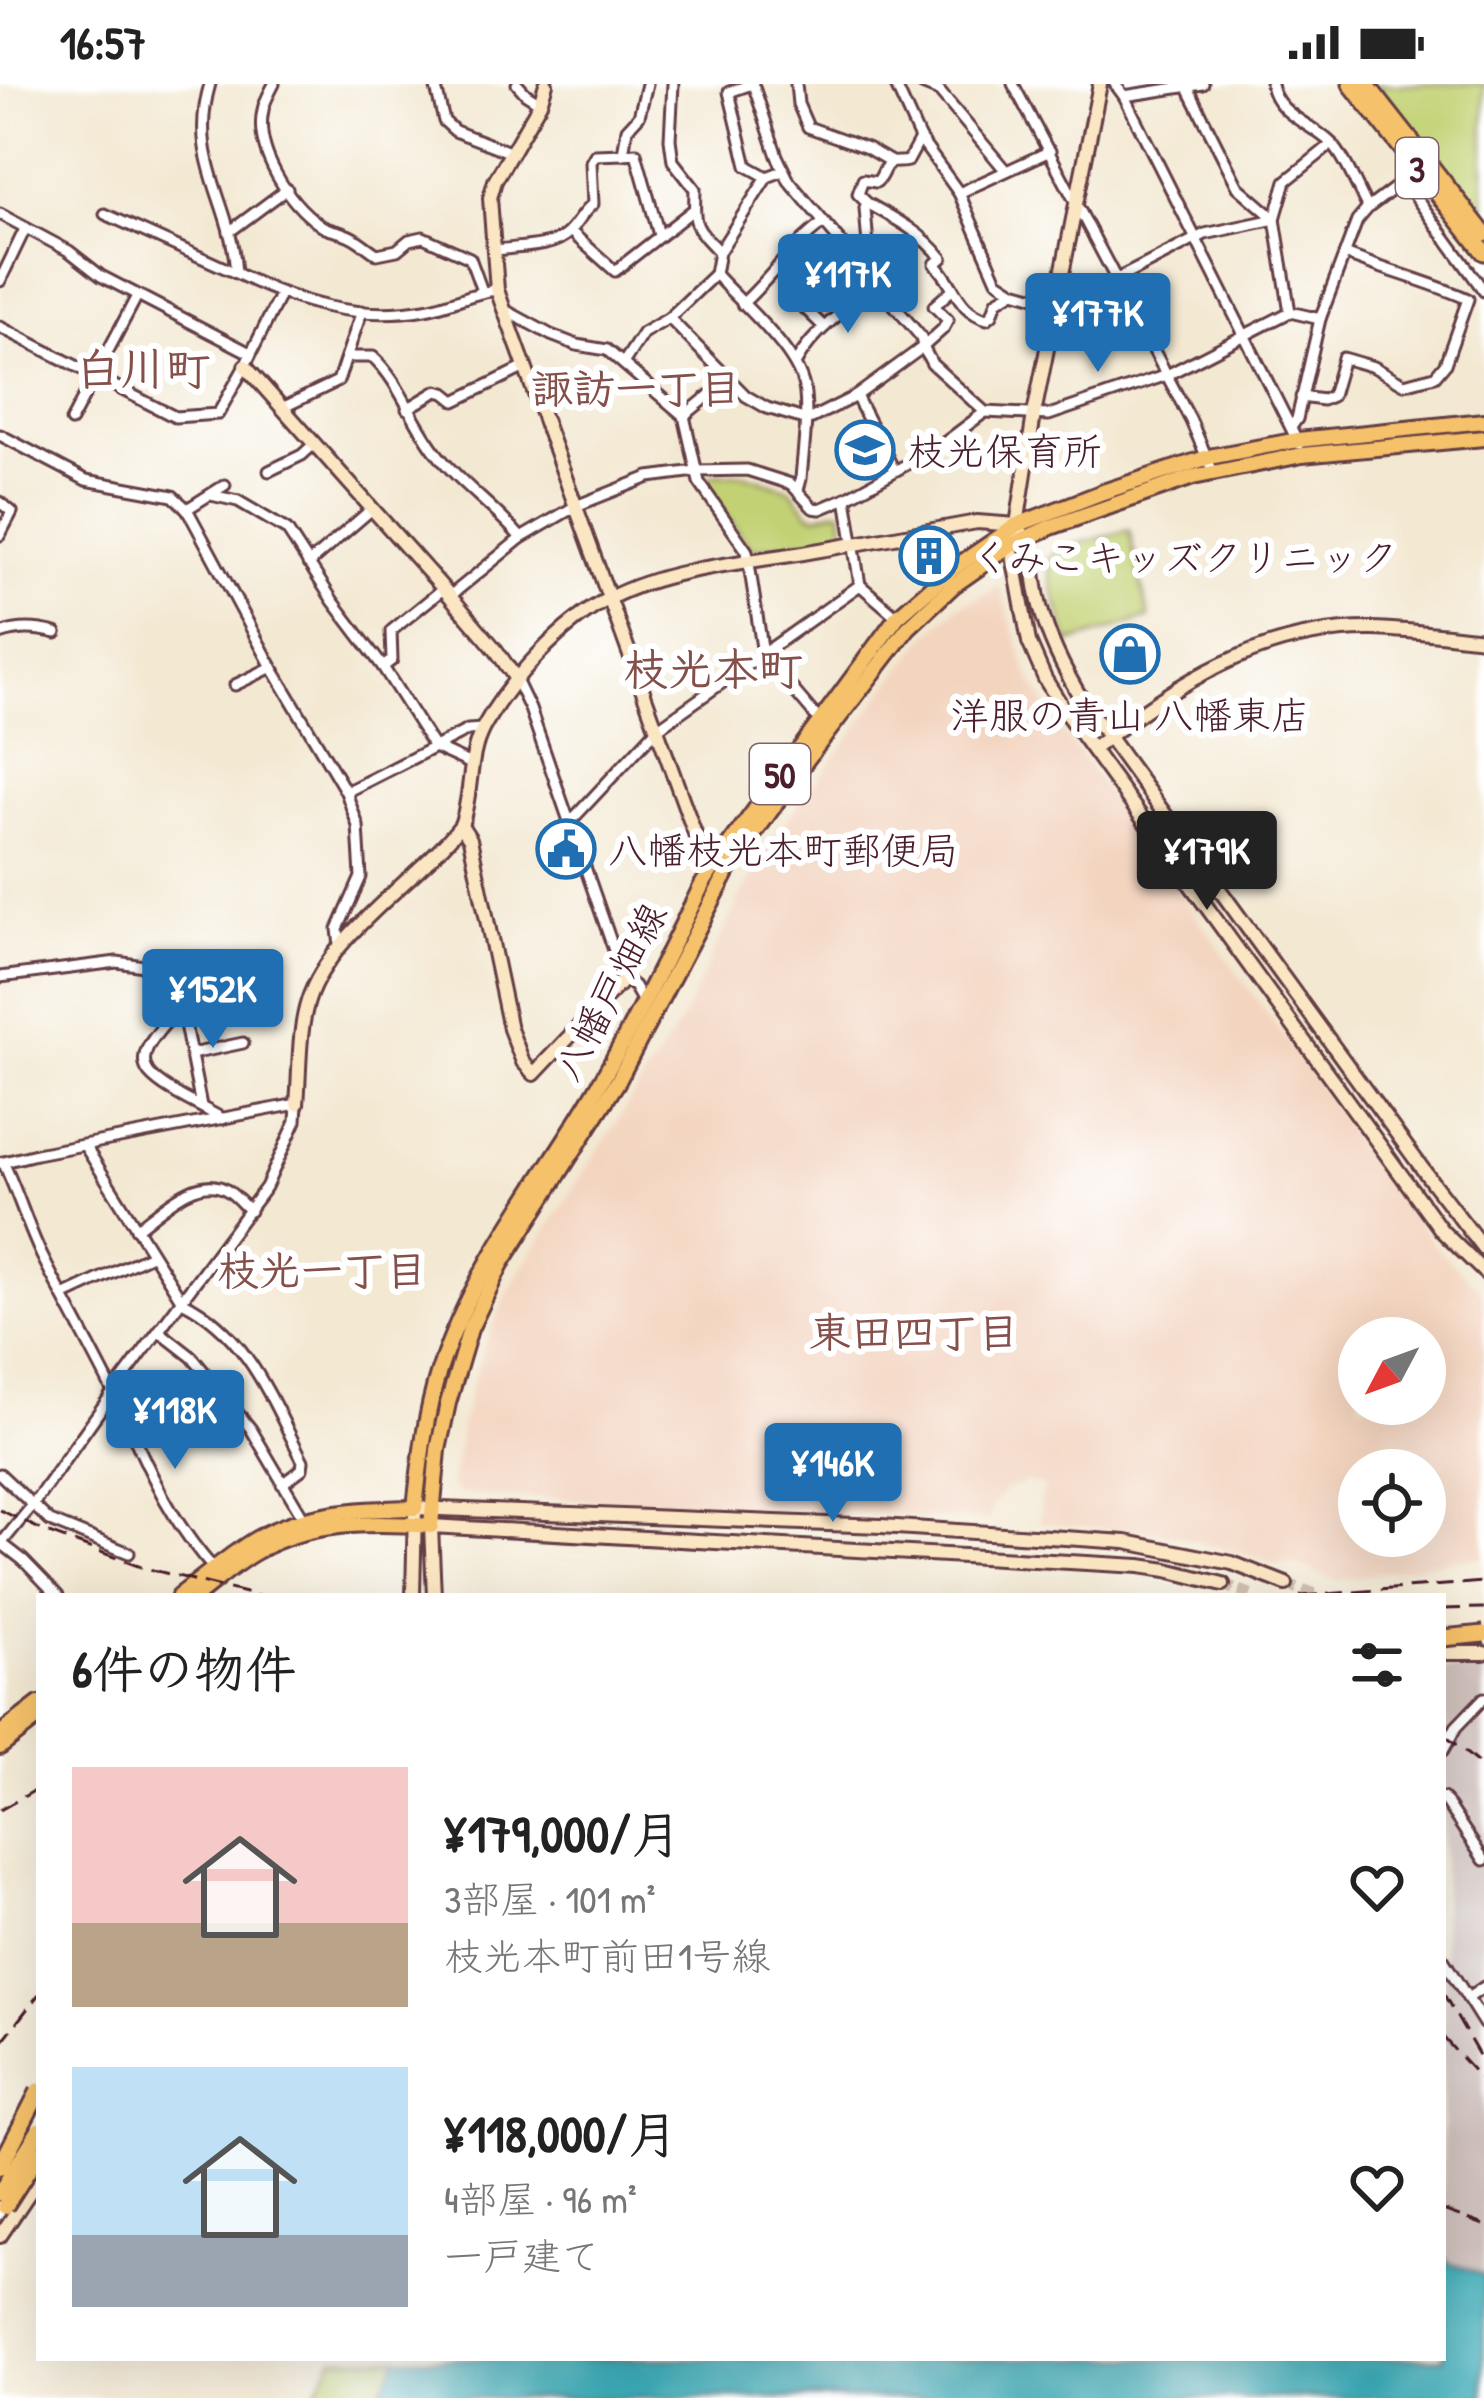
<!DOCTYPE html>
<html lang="ja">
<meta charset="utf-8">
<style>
:root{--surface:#fff;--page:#f6f6f6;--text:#222;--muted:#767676;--accent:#1f6fb2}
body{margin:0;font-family:"Patrick Hand","Klee One",sans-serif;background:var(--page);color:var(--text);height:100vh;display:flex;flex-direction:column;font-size:45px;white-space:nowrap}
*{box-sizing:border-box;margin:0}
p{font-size:39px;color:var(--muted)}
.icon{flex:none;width:66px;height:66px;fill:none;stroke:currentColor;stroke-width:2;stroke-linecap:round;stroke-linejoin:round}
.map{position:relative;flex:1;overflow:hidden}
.side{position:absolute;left:36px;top:1509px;width:1410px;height:768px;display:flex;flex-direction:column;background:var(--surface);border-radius:0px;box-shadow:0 12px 48px #0002}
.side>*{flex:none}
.needle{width:78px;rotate:229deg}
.tools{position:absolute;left:1338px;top:1233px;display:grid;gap:24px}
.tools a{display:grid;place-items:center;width:108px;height:108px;border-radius:50%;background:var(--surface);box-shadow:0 12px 48px #0002;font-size:60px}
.price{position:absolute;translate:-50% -102px;padding:0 27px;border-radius:12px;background:var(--accent);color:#fff;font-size:39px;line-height:78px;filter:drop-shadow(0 3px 6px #0008)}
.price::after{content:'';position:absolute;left:50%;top:72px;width:36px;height:27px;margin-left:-18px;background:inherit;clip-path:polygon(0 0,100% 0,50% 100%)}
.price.current{background:#222;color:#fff}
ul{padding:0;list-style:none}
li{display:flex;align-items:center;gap:36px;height:300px;padding:0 36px}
li span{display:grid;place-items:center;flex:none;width:336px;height:240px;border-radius:0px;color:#555}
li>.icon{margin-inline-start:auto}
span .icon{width:144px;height:144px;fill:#fffc;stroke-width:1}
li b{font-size:51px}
h2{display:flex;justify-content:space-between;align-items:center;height:144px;padding:0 36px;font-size:51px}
.status{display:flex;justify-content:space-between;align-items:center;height:84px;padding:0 60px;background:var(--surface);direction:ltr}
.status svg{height:33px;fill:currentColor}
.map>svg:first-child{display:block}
.built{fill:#f3d4bf;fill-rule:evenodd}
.industrial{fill:#cfc0bb}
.green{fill:#c2d173;stroke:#86784f;stroke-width:3}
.water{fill:#3babb7;stroke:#426571;stroke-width:3}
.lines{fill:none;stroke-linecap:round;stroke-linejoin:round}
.secondary-tunnel{stroke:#d1c0b0;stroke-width:12;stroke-dasharray:12 6;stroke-linecap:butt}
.street-casing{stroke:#633d44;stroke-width:15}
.secondary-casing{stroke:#633d44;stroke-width:18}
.primary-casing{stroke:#633d44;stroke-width:20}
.highway-casing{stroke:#633d44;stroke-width:21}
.street{stroke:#fff;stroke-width:9}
.secondary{stroke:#fbe6c4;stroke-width:12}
.primary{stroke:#f5c16b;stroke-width:14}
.highway{stroke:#f5c16b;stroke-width:15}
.rail{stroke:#4a1f2b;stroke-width:3;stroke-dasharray:18 9;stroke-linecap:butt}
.highway-bridge-casing{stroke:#633d44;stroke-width:21;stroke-linecap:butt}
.highway-bridge{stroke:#f5c16b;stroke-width:15}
.labels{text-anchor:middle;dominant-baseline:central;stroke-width:12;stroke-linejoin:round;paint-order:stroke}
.shield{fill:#fff;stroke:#80626b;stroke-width:3}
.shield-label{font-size:36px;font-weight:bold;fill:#4a1f2b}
.poi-label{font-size:39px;fill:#4a1f2b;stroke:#fff;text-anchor:start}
.street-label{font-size:39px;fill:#4a1f2b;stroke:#fff}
.neighbourhood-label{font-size:42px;font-weight:bold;fill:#854f4a;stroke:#fff}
.quarter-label{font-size:45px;font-weight:bold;fill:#854f4a;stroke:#fff}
</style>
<div class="status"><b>16:57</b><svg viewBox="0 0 49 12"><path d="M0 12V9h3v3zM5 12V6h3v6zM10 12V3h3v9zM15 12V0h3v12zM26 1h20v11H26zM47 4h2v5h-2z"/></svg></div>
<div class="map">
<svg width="1484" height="2314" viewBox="0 0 1484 2314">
<rect width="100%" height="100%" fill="#fff"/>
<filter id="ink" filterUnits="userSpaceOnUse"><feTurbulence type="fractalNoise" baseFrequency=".00833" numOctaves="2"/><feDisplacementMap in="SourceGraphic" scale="24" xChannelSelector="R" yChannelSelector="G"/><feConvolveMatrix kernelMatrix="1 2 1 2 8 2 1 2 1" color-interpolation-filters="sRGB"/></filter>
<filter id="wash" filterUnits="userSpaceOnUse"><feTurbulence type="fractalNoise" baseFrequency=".004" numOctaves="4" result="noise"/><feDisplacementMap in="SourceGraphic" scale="48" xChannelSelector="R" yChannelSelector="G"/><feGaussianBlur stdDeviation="2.7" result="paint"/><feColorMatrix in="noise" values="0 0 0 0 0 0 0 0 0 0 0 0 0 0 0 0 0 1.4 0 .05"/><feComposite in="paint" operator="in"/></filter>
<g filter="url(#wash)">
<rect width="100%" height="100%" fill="#f3e8d1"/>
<path class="built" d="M1000,503L1026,585L1050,629L1435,1163L1484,1210V1473L1450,1476L1337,1497L1291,1478L1276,1481L1176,1451L1039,1439L1040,1416L1045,1402L1028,1398L1004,1406L991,1424L989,1436L459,1410L450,1401L469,1307L491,1245L509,1205L681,937L742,809L772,756L925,554L958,523ZM1359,1254H1425V1320H1359ZM1359,1386H1425V1452H1359Z"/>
<path class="industrial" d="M1443,1585L1484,1587V2192L1443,2176Z"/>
<g class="green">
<path d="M1376,0H1484V138Z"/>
<path d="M743,390L790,405L810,430L817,432L836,426L842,427L845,452L751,465L707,402V395L711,391Z"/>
<path d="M1129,446L1149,534L1069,559L1052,503L1048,475L1058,465Z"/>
<path d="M333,2274H398L377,2314H312Z"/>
</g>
<path class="water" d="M1443,2176L1484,2192V2314H377L398,2274H1443Z"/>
</g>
<g filter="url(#ink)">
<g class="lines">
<g class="secondary-tunnel">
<path d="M1223,1500L1254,1512"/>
<path d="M1286,1500L1320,1512"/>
</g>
<g class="street-casing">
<g id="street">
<path d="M210,0C187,78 232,116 236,189C297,219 357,237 425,225C450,221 472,208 497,206"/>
<path d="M274,0C270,8 264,18 263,26C254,66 288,118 319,140C327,147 336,146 345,150C356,153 367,164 377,170L397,166L409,156L423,153L470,174L482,207"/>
<path d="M435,0L444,37L455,47L512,69"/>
<path d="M517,0L526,10L540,19"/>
<path d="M673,0L670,55L673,77L695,105C694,142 693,141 719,168"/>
<path d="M752,0L729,8L747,82L767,93"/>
<path d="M753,0L777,72L789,97L921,253L923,263L932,280L985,328L1049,331L1167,291L1290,228L1320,235"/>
<path d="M796,0L798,20L808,43L867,64L891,78"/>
<path d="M895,0L920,55L959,109L997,196L1014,207L1057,219"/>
<path d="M922,0L939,7L1006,87"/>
<path d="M1013,0L1191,337L1213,388"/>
<path d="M1115,0L1124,12L1299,360"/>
<path d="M1186,0L1238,103L1275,135L1290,228"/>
<path d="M1271,0C1276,30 1310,39 1330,58C1345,72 1358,106 1368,124L1357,137L1320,235L1297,335L1292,342"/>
<path d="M1124,12L1203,0"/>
<path d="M623,70L636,69L659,151"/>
<path d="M959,109L1050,67"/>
<path d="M867,119C896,135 921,148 942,174L935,180C956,200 956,226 987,235L992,231L997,217L1014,207"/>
<path d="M1368,124L1404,97L1484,207"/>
<path d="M0,130L69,167L101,192L250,269"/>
<path d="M105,130L236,189"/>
<path d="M570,147L615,187L693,126"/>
<path d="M229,148L287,105"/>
<path d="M493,167C515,162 552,165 568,149C578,139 582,128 593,120L591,78L595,71L623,70L627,45L639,32L647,0"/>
<path d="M854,177L868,162L865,124L867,119L858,110L863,96L876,98C883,94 883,82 890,79C895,77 902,79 908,77L920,55"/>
<path d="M715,190C742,221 802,269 805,310C808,337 803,367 801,395L798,406"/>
<path d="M1117,195L1205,150L1275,135L1286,97L1332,60"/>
<path d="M0,197L25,145"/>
<path d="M788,208L824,243"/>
<path d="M742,220C771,194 791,162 823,139"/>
<path d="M503,225L551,251L577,261L607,266L684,332L699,398L747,467L763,570L819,636"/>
<path d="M669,234L746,312L767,324L804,335L812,334L856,312L923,263L943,245L948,236L934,222L953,205"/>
<path d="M0,243L175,333L218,330L245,282L280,211"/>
<path d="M348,273H373C400,298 412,337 435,367C460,400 494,422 521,454"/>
<path d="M624,278L643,249L669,234L715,190L719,168L767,93L783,87"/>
<path d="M795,280C814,246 846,224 877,203"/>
<path d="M856,312L894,386"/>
<path d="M1301,313L1323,316L1332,312L1343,274L1374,283L1404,300L1435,292L1445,280L1468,215C1428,197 1386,187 1345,170"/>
<path d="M282,324L338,297L362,227"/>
<path d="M407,325L437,307L445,309L455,317L525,283"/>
<path d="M684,332L728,296"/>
<path d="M71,337L137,212"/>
<path d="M0,351L86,396L173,412L187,425L272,583L346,708L358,742L361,793L338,845L340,863"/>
<path d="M269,387L302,371L314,360"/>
<path d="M211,411L238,417L287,446L333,517L383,583L434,663L471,680"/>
<path d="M0,418L12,428L0,451"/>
<path d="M187,425L225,401"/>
<path d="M308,480L372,425"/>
<path d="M860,501L897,533"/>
<path d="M450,512L521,454L576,422L649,393L696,387L747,386L791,400L813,424L820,425L846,414L940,362L985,328"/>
<path d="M0,550C20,543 36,544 56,549"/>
<path d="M383,583L392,576L391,547L443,505"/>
<path d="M516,596L530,625L624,895L634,902L643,918"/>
<path d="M235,601L272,583"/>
<path d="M346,708L468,646L482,645"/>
<path d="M570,738L657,645L860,501L846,414"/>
<path d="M0,893L117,878L157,884L180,896C182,904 184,907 182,915C176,936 130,964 149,989C163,1006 203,1023 223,1035"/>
<path d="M181,920L201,1022"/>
<path d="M191,970L243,959"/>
<path d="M85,1062L182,1217C248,1250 271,1315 303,1377L302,1385L282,1400"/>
<path d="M3,1078C18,1109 27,1141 42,1172C65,1218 91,1263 114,1310C144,1374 166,1432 214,1485"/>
<path d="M0,1079L36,1070L297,1020L296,1037L266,1103L113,1308L32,1422L0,1461"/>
<path d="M136,1145C159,1128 199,1087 228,1107C236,1112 243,1121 250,1127"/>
<path d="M63,1212L151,1171"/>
<path d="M160,1248L192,1273L251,1345L304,1435"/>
<path d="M0,1390L50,1437L129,1469"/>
<path d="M1,1459L23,1476L58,1512"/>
<path d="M1443,1667L1456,1643L1484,1614"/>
<path d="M1443,1714L1484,1776"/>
<path d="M1443,1875L1484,1940"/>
<path d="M1468,1914L1484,1903"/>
</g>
</g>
<g class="secondary-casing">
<g id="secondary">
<path d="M546,0L540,19L495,97L490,114L497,206L699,761L724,784"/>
<path d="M1100,0L1034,330L1017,441L1011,461L1029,558L1045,595L1068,632L1442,1147L1484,1188"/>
<path d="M245,282L450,512L496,566L516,595"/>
<path d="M1021,447C1035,468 1033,497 1040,522C1049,557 1065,588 1084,619L1432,1098L1484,1165"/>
<path d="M1093,665C1174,599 1264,544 1372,545C1409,546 1447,551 1484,555"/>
<path d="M461,741L470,755L510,945L523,978L534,990L624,895"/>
<path d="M297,1020C300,987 298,948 308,917C329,850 418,796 461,741C473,709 467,674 483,644C509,596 562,539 610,514C663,486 738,479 797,470C857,460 917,449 977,438L1017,441"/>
<path d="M413,1512L415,1424L881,1442L1126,1458L1232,1479L1286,1500"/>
<path d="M434,1512L431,1442L1140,1482L1167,1486L1223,1500"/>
<path d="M1443,1569H1484"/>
<path d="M0,2152L39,2094"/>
</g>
</g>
<g class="primary-casing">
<g id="primary">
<path d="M179,1512C204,1493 229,1471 256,1455C305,1427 360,1425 415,1424C420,1378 425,1331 439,1287C473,1183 541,1098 596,1006C635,939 668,869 702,801L716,779L897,533L951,486L1017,441L1103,408L1209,373L1298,356L1484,337"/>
<path d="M196,1512C216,1497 235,1479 257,1467C309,1437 372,1438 431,1442L438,1366L448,1319L470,1245L501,1180L618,997L728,787L807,675L908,544L954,501L1011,461L1051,443L1193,393L1302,371L1484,354"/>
<path d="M0,1650L39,1620"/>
<path d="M0,1663L39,1633"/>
</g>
</g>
<g class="highway-casing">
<g id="highway">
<path d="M1351,0L1484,168"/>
<path d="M1366,0L1484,150"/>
</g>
</g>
<use href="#street" class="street"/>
<use href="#secondary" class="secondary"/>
<use href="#primary" class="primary"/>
<use href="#highway" class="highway"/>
<g class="rail">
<path d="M0,1426L44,1447L141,1483L258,1512"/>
<path d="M1300,1512L1484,1498"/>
<path d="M1443,1525L1484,1524"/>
<path d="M1443,1650L1484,1684"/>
<path d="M0,1726L39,1704"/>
<path d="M1443,1909L1484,1980"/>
<path d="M1443,1953L1484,1999"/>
<path d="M0,1960L39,1910"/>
<path d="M1443,2126L1484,2141"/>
</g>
<g class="highway-bridge-casing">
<g id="highway-bridge">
<path d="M1443,1554L1484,1550"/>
<path d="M0,2083L39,2007"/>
<path d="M0,2109L39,2047"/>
<path d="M5,2122L39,2069"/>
</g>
</g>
<use href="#highway-bridge" class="highway-bridge"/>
</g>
</g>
<defs>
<g id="school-ring" transform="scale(3)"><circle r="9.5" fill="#fff" stroke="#1f6fb2" stroke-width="1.5"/><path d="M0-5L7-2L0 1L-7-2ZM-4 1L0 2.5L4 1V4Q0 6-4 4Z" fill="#1f6fb2"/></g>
<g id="building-ring" transform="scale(3)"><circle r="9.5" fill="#fff" stroke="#1f6fb2" stroke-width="1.5"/><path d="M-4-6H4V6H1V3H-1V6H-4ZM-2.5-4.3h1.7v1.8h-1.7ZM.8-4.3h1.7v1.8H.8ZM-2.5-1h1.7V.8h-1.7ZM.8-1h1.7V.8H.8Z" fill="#1f6fb2"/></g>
<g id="shop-ring" transform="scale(3)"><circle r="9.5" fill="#fff" stroke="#1f6fb2" stroke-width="1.5"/><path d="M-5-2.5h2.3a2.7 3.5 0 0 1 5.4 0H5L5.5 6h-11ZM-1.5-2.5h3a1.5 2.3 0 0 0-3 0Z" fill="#1f6fb2"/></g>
<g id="civic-ring" transform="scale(3)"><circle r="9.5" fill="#fff" stroke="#1f6fb2" stroke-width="1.5"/><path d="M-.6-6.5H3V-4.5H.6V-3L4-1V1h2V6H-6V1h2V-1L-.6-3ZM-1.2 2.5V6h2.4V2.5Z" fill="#1f6fb2"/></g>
</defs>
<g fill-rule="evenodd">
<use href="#school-ring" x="865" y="366"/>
<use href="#building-ring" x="929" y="472"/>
<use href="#shop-ring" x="1130" y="570"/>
<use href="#civic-ring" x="566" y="765"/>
</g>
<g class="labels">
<g class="shield">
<rect x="1396" y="54" width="42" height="60" rx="9"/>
<rect x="750" y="660" width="60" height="60" rx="9"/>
</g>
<g class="shield-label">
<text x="1417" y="84">3</text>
<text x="780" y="690">50</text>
</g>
<g class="poi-label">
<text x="907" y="366">枝光保育所</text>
<text x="971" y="472">くみこキッズクリニック</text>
<text x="1130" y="630" text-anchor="middle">洋服の青山 八幡東店</text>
<text x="608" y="765">八幡枝光本町郵便局</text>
</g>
<g class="street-label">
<text transform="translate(609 907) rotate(-62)">八幡戸畑線</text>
</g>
<g class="neighbourhood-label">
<text x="636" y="303">諏訪一丁目</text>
<text x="322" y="1185">枝光一丁目</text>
<text x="914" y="1247">東田四丁目</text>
</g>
<g class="quarter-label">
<text x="143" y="284">白川町</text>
<text x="713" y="584">枝光本町</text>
</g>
</g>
</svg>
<div class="tools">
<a><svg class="needle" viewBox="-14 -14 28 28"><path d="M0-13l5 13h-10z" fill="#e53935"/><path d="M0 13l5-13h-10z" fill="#767676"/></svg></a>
<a><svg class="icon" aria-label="locate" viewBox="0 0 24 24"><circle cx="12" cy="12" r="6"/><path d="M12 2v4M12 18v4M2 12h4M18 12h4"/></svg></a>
</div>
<b class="price" style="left:848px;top:252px">¥117K</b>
<b class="price" style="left:1098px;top:291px">¥177K</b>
<b class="price current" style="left:1207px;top:829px">¥179K</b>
<b class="price" style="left:213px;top:967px">¥152K</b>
<b class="price" style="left:175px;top:1388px">¥118K</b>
<b class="price" style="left:833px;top:1441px">¥146K</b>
<section class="side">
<h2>6件の物件<svg class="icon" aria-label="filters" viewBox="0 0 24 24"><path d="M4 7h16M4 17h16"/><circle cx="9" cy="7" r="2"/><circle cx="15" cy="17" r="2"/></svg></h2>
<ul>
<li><span style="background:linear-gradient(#f6c9c9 65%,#b9a48a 0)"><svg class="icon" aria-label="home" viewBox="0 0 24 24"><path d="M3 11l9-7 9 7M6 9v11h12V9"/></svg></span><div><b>¥179,000/月</b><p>3部屋 · 101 m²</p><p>枝光本町前田1号線</p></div><svg class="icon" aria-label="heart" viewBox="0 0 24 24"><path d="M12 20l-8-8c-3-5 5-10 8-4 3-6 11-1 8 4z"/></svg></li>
<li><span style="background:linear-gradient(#bfe0f5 70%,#9aa5b1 0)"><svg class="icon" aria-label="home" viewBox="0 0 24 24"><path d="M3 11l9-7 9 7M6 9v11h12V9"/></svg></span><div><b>¥118,000/月</b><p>4部屋 · 96 m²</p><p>一戸建て</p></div><svg class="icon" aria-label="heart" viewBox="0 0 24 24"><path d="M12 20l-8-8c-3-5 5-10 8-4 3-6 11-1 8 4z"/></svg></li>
</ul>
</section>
</div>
